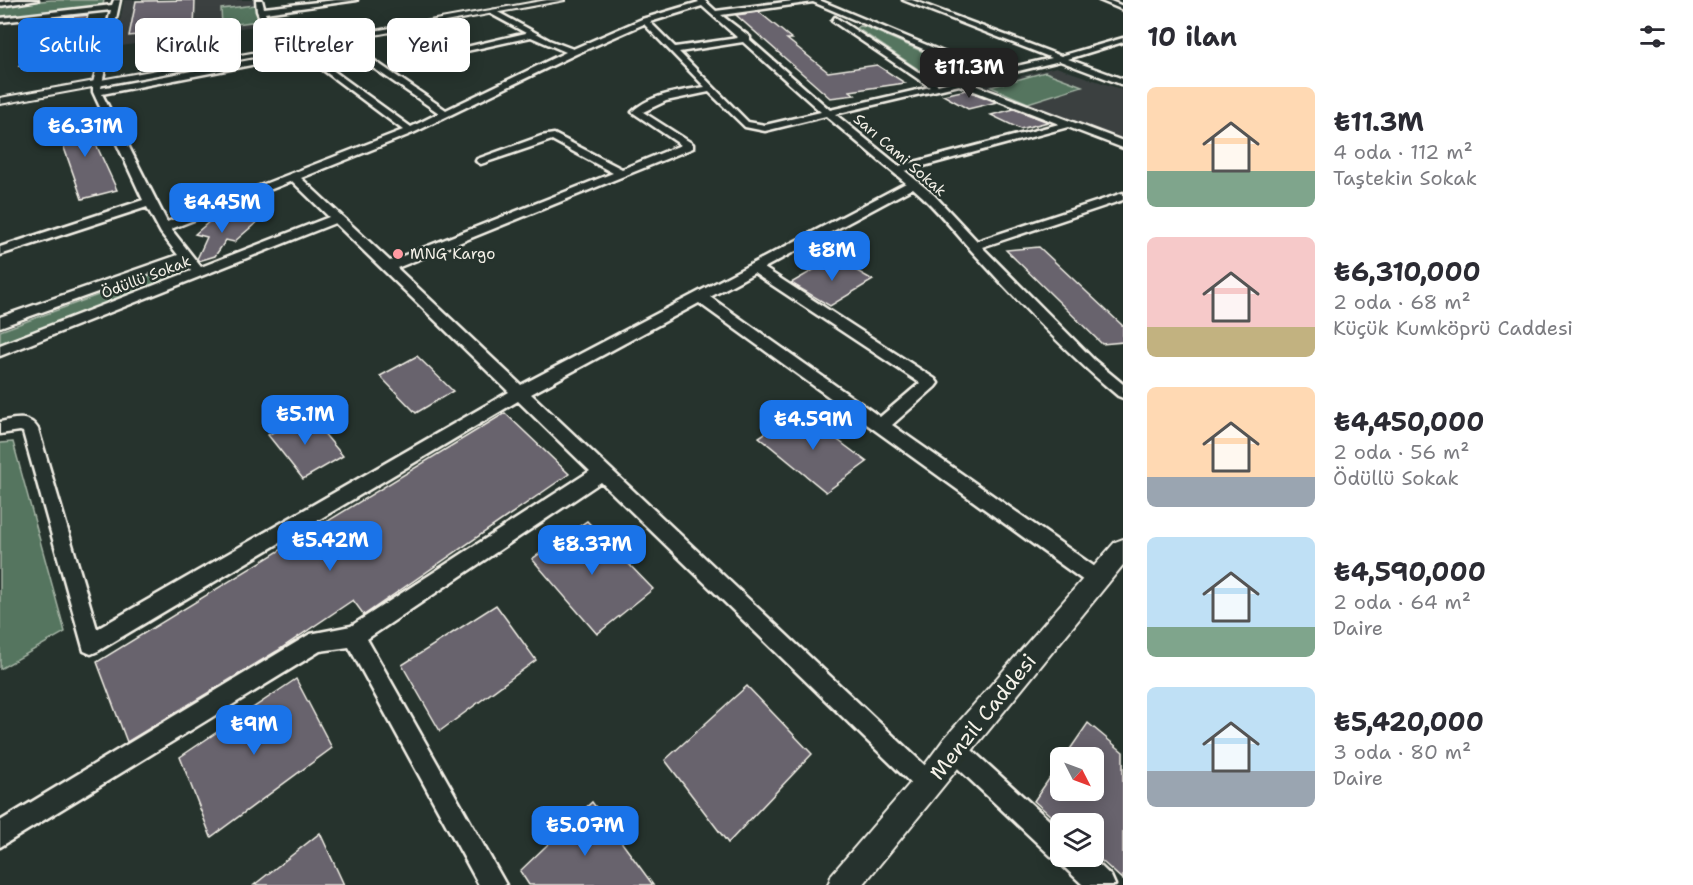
<!DOCTYPE html>
<html lang="tr">
<meta charset="utf-8">
<style>
:root{--surface:#fff;--page:#f7f7f7;--text:#2b2b33;--muted:#7c7c81;--accent:#1a73e8}
body{margin:0;font-family:"Shantell Sans",sans-serif;background:var(--page);color:var(--text);height:100vh;display:flex;flex-direction:column;font-size:22px;white-space:nowrap}
*{box-sizing:border-box;margin:0}
p{font-size:20px;color:var(--muted)}
.icon{flex:none;width:33px;height:33px;fill:none;stroke:currentColor;stroke-width:2;stroke-linecap:round;stroke-linejoin:round}
.map{position:relative;flex:1;overflow:hidden}
.side{display:flex;flex-direction:column;background:var(--surface);width:570px}
.side>*{flex:none}
.top-card{position:absolute;left:18px;top:18px;width:570px;height:54px;display:flex;gap:12px}
.needle{width:39px;rotate:132deg}
.tools{position:absolute;left:1050px;top:747px;display:grid;gap:12px}
.tools a{display:grid;place-items:center;width:54px;height:54px;border-radius:9px;background:var(--surface);box-shadow:0 3px 15px #0003;font-size:30px}
.price{position:absolute;translate:-50% -51px;padding:0 14px;border-radius:12px;background:var(--accent);color:#fff;font-size:20px;line-height:39px;filter:drop-shadow(0 2px 3px #0008)}
.price::after{content:'';position:absolute;left:50%;top:36px;width:18px;height:14px;margin-left:-9px;background:inherit;clip-path:polygon(0 0,100% 0,50% 100%)}
.price.current{background:#222;color:#fff}
ul{padding:0;list-style:none}
li{display:flex;align-items:center;gap:18px;height:150px;padding:0 24px}
li span{display:grid;place-items:center;flex:none;width:168px;height:120px;border-radius:9px;color:#555}
li>.icon{margin-inline-start:auto}
span .icon{width:72px;height:72px;fill:#fffc;stroke-width:1}
li b{font-size:26px}
h2{display:flex;justify-content:space-between;align-items:center;height:72px;padding:0 24px;font-size:26px}
.pill{padding:0 21px;border-radius:9px;background:var(--surface);box-shadow:0 3px 15px #0003;font-size:21px;line-height:54px}
.pill.current{background:var(--accent);color:#fff}
main{display:flex;flex:1;min-height:0}
.map>svg:first-child{display:block}
.built{fill:#3a4140}
.green{fill:#54755f;stroke:#a4b3a4;stroke-width:1.5}
.building{fill:#68636d;stroke:#f4f1e8;stroke-width:1.5}
.lines{fill:none;stroke-linecap:round;stroke-linejoin:round}
.minor-casing{stroke:#f4f1e8;stroke-width:5}
.tertiary-casing{stroke:#f4f1e8;stroke-width:4}
.minor{fill:#26332d;fill-rule:evenodd}
.tertiary{fill:#26332d;fill-rule:evenodd}
.poi-dot{fill:#ff9aa2;stroke:#26332d;stroke-width:2}
.labels{text-anchor:middle;dominant-baseline:central;stroke-width:5;stroke-linejoin:round;paint-order:stroke}
.far-street-label{font-size:15px;fill:#f4f1e8;stroke:#26332d}
.far-poi-label{font-size:15px;fill:#f4f1e8;stroke:#26332d;text-anchor:start}
.near-street-label{font-size:21px;fill:#f4f1e8;stroke:#26332d}
</style>
<main>
<div class="map">
<svg width="1123" height="885" viewBox="0 0 1123 885">
<rect width="100%" height="100%" fill="#26332d"/>
<filter id="ink" filterUnits="userSpaceOnUse"><feTurbulence type="fractalNoise" baseFrequency=".0167" numOctaves="2"/><feDisplacementMap in="SourceGraphic" scale="12" xChannelSelector="R" yChannelSelector="G"/><feConvolveMatrix kernelMatrix="1 2 1 2 8 2 1 2 1" color-interpolation-filters="sRGB"/></filter>
<g filter="url(#ink)">
<g class="built">
<path d="M124,0H260L268,24L115,47Z"/>
<path d="M1056,67L1123,90V139L983,86Z"/>
</g>
<g class="green">
<path d="M51,0H104L103,5L92,7L0,18V5Z"/>
<path d="M255,5L258,21L222,26L221,9Z"/>
<path d="M860,26L866,27L967,71L970,75L942,80L933,79L857,28Z"/>
<path d="M1045,72L1082,86L1028,103L991,87Z"/>
<path d="M180,265L187,266L183,273L0,344V331Z"/>
<path d="M13,442L65,632L0,669V443Z"/>
</g>
<g class="building">
<path d="M195,0L194,29L129,36L136,1Z"/>
<path d="M759,12L792,39H787L828,72L877,65L905,83L850,91L855,95L830,98L736,15Z"/>
<path d="M88,15L76,59L19,66L42,20Z"/>
<path d="M966,90L996,102H997L968,109L943,95Z"/>
<path d="M1014,109L1048,122L1020,129L991,115Z"/>
<path d="M83,116L117,190L82,199L55,122Z"/>
<path d="M218,214L257,222L234,242L226,240L215,256L199,261L197,259L207,237L195,234Z"/>
<path d="M1039,247L1123,326V342L1102,344L1006,250Z"/>
<path d="M834,258L873,280L830,306L791,283Z"/>
<path d="M417,356L453,391L416,413L380,376Z"/>
<path d="M799,411L867,462L826,492L759,437Z"/>
<path d="M307,413L343,456L303,479L268,435Z"/>
<path d="M505,413L569,474L364,615L353,600L277,651L127,742L97,662Z"/>
<path d="M587,521L653,589L597,634L532,559Z"/>
<path d="M496,605L536,660L440,731L402,665Z"/>
<path d="M296,679L332,748L211,837L180,757Z"/>
<path d="M747,686L812,754L728,843L665,760Z"/>
<path d="M1088,723L1123,752V880L1094,854V824H1060L1034,801L1060,763V790H1094V758H1064Z"/>
<path d="M592,802L653,885H529L520,871Z"/>
<path d="M320,833L344,885H254Z"/>
</g>
<g class="lines">
<g class="minor-casing">
<g id="minor">
<path d="M17,0H38L0,6V2Z"/>
<path d="M114,0H120L101,88L298,51L294,47L298,45L411,127L439,113L334,41V37H340L446,110L566,52L531,37L462,52V48L526,33L491,14L494,10L549,40L573,49L642,19L699,2L697,0H704L716,11L800,0H819L991,72L1052,58L903,0H912L1061,56L1123,38V42L1068,59L1123,79V85L1060,61L969,83L1123,141V148L1068,127L905,171L934,195L977,241L1123,193V200L982,247L1094,360L1123,384V398L1118,396C1069,355 1025,309 982,262C959,238 939,210 913,188L764,268L935,379L938,383L935,387L892,425L1105,574L1108,580L1105,586L1098,589L1091,586L699,303L531,394L936,776L940,784L936,792L928,796L920,792L601,482L367,639L506,885H479L349,647L320,651L0,847V821L310,634L351,626L590,471L518,401L98,651L91,654L84,651L23,432L20,431L0,434V422C14,419 29,414 38,429L97,629L509,392L335,223L0,356V345L191,271L184,261L0,327V317L178,255L161,233L147,207L0,255V247L143,200L93,92V83L111,10L0,22V18L112,5ZM813,2L982,74L938,85L835,17L832,21L930,87L830,110L750,40V37L721,15ZM702,6L738,38L675,47L650,22ZM644,24L705,87C681,91 650,94 632,112L681,145L622,169L554,134L541,136L477,159L476,161L481,164L552,140L613,173L390,261L301,178L413,133L576,54ZM743,42L821,112L765,125L748,122L679,52ZM303,55L403,130L167,222L102,94ZM959,85L1059,124L899,166L835,114ZM709,92L745,127L765,131L826,116L906,183L521,385L397,268L693,148V144L643,112L666,101ZM292,181L329,217L201,267L171,229ZM754,273L920,383L880,417L710,297Z"/>
<path d="M256,0H262L264,8L336,0H357L265,13L281,50L277,52L273,50L257,11Z"/>
<path d="M1099,0H1108L1123,6V10Z"/>
<path d="M954,737L962,741L1060,830V856H1090L1111,876L1115,885H1083L1062,865L1060,860L1051,856L946,757L942,749L946,741Z"/>
</g>
</g>
<g class="tertiary-casing">
<g id="tertiary">
<path d="M547,0H565L0,104V98Z"/>
<path d="M1123,539V565L863,885H828L832,874L918,774L944,739L1115,542Z"/>
</g>
</g>
<use href="#minor" class="minor"/>
<use href="#tertiary" class="tertiary"/>
</g>
</g>
<circle class="poi-dot" cx="398" cy="254" r="6"/>
<g class="labels">
<g class="far-street-label">
<text transform="translate(900 155) rotate(41)">Sarı Cami Sokak</text>
<text transform="translate(146 277) rotate(-21)">Ödüllü Sokak</text>
</g>
<g class="far-poi-label">
<text x="410" y="254">MNG Kargo</text>
</g>
<g class="near-street-label">
<text transform="translate(983 717) rotate(-51)">Menzil Caddesi</text>
</g>
</g>
</svg>
<div class="tools">
<a><svg class="needle" viewBox="-14 -14 28 28"><path d="M0-13l5 13h-10z" fill="#e53935"/><path d="M0 13l5-13h-10z" fill="#7c7c81"/></svg></a>
<a><svg class="icon" aria-label="layers" viewBox="0 0 24 24"><path d="M12 4l9 5-9 5-9-5zM3 14l9 5 9-5"/></svg></a>
</div>
<b class="price current" style="left:969px;top:99px">₺11.3M</b>
<b class="price" style="left:85px;top:158px">₺6.31M</b>
<b class="price" style="left:222px;top:234px">₺4.45M</b>
<b class="price" style="left:832px;top:282px">₺8M</b>
<b class="price" style="left:305px;top:446px">₺5.1M</b>
<b class="price" style="left:813px;top:451px">₺4.59M</b>
<b class="price" style="left:330px;top:572px">₺5.42M</b>
<b class="price" style="left:592px;top:576px">₺8.37M</b>
<b class="price" style="left:254px;top:756px">₺9M</b>
<b class="price" style="left:585px;top:857px">₺5.07M</b>
<div class="top-card">
<a class="pill current">Satılık</a>
<a class="pill">Kiralık</a>
<a class="pill">Filtreler</a>
<a class="pill">Yeni</a>
</div>
</div>
<section class="side">
<h2>10 ilan<svg class="icon" aria-label="filters" viewBox="0 0 24 24"><path d="M4 7h16M4 17h16"/><circle cx="9" cy="7" r="2"/><circle cx="15" cy="17" r="2"/></svg></h2>
<ul>
<li><span style="background:linear-gradient(#ffd9b3 70%,#7fa58c 0)"><svg class="icon" aria-label="home" viewBox="0 0 24 24"><path d="M3 11l9-7 9 7M6 9v11h12V9"/></svg></span><div><b>₺11.3M</b><p>4 oda · 112 m²</p><p>Taştekin Sokak</p></div></li>
<li><span style="background:linear-gradient(#f6c9c9 75%,#c2b280 0)"><svg class="icon" aria-label="home" viewBox="0 0 24 24"><path d="M3 11l9-7 9 7M6 9v11h12V9"/></svg></span><div><b>₺6,310,000</b><p>2 oda · 68 m²</p><p>Küçük Kumköprü Caddesi</p></div></li>
<li><span style="background:linear-gradient(#ffd9b3 75%,#9aa5b1 0)"><svg class="icon" aria-label="home" viewBox="0 0 24 24"><path d="M3 11l9-7 9 7M6 9v11h12V9"/></svg></span><div><b>₺4,450,000</b><p>2 oda · 56 m²</p><p>Ödüllü Sokak</p></div></li>
<li><span style="background:linear-gradient(#bfe0f5 75%,#7fa58c 0)"><svg class="icon" aria-label="home" viewBox="0 0 24 24"><path d="M3 11l9-7 9 7M6 9v11h12V9"/></svg></span><div><b>₺4,590,000</b><p>2 oda · 64 m²</p><p>Daire</p></div></li>
<li><span style="background:linear-gradient(#bfe0f5 70%,#9aa5b1 0)"><svg class="icon" aria-label="home" viewBox="0 0 24 24"><path d="M3 11l9-7 9 7M6 9v11h12V9"/></svg></span><div><b>₺5,420,000</b><p>3 oda · 80 m²</p><p>Daire</p></div></li>
</ul>
</section>
</main>
